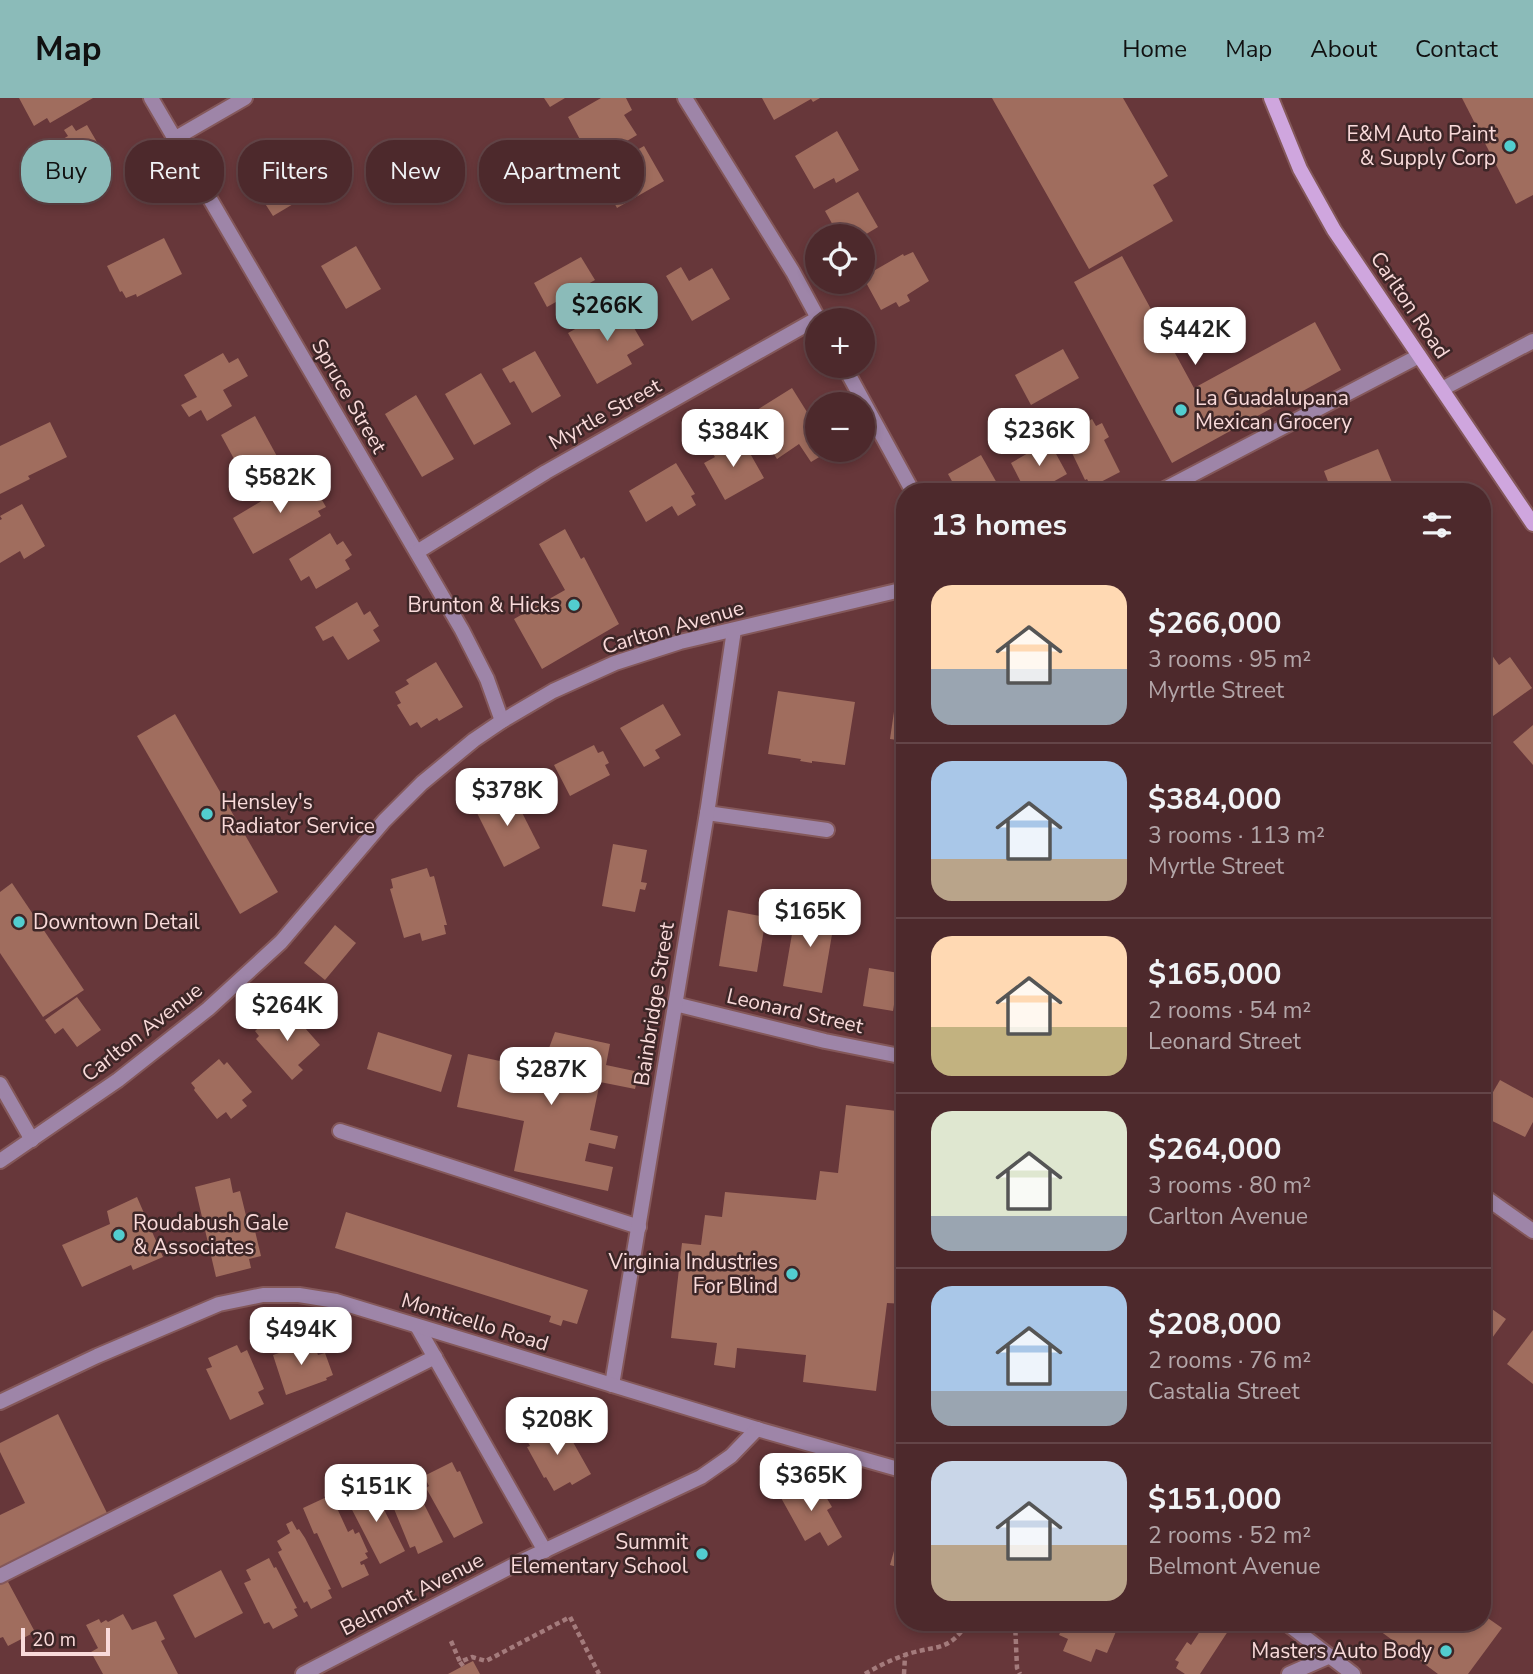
<!DOCTYPE html>
<meta charset="utf-8">
<style>
:root{--surface:#4d292c;--page:#573538;--text:#f1f3f6;--muted:#b3a6a9;--line:#644548;--accent:#8bbbb9}
body{margin:0;font-family:"Nunito Sans",sans-serif;background:var(--page);color:var(--text);height:100vh;display:flex;flex-direction:column;font-size:26px;white-space:nowrap}
*{box-sizing:border-box;margin:0}
p{font-size:23px;color:var(--muted)}
.icon{flex:none;width:38px;height:38px;fill:none;stroke:currentColor;stroke-width:2;stroke-linecap:round;stroke-linejoin:round}
.map{position:relative;flex:1;overflow:hidden}
.sheet{position:absolute;left:896px;top:385px;width:595px;height:1148px;display:flex;flex-direction:column;background:var(--surface);border-radius:28px;box-shadow:0 4px 10px #0003,0 0 0 2px var(--line)}
.sheet>*{flex:none}
.banner{position:absolute;left:21px;top:42px;width:665px;height:63px;display:flex;gap:14px}
.controls{position:absolute;left:805px;top:126px;display:grid;gap:14px}
.controls a{display:grid;place-items:center;width:70px;height:70px;border-radius:50%;background:var(--surface);box-shadow:0 4px 10px #0003,0 0 0 2px var(--line);font-size:35px}
.scale{position:absolute;left:21px;bottom:18px;width:89px;box-sizing:border-box;padding-left:7px;border:4px solid #f9dada;border-top:0;font-size:19px;line-height:24px;white-space:nowrap;color:#f9dada;-webkit-text-stroke:5px #3d2627;paint-order:stroke}
.price{position:absolute;translate:-50% -60px;padding:0 16px;border-radius:14px;background:#fff;color:#222;font-size:23px;line-height:46px;filter:drop-shadow(0 2px 4px #0008)}
.price::after{content:'';position:absolute;left:50%;top:42px;width:21px;height:16px;margin-left:-10px;background:inherit;clip-path:polygon(0 0,100% 0,50% 100%)}
.price.on{background:var(--accent);color:#111}
ul{padding:0;list-style:none}
li{display:flex;align-items:center;gap:21px;height:175px;padding:0 35px}
li+li{border-top:2px solid var(--line)}
li span{display:grid;place-items:center;flex:none;width:196px;height:140px;border-radius:21px;color:#555}
li>.icon{margin-inline-start:auto}
span .icon{width:84px;height:84px;fill:#fffc;stroke-width:1}
li b{font-size:30px}
h2{display:flex;justify-content:space-between;align-items:center;height:84px;padding:0 35px;font-size:30px}
.pill{padding:0 24px;border-radius:28px;background:var(--surface);box-shadow:0 4px 10px #0003,0 0 0 2px var(--line);font-size:24px;line-height:63px}
.pill.on{background:var(--accent);color:#111}
header{display:flex;align-items:center;gap:42px;box-sizing:border-box;height:98px;padding:0 35px;background:var(--accent);color:#111}
header strong{font-size:33px}
nav{display:flex;gap:38px;margin-inline-start:auto;font-size:24px}
.map>svg:first-child{display:block}
.building{fill:#a06d5e}
.lines{fill:none;stroke-linecap:round;stroke-linejoin:round}
.lane-casing{stroke:#84585a;stroke-width:18}
.street-casing{stroke:#84585a;stroke-width:18}
.secondary-casing{stroke:#84585a;stroke-width:18}
.path{stroke:#a47b7c;stroke-width:4.5;stroke-dasharray:5 3.5;stroke-linecap:butt}
.lane{stroke:#9e85a8;stroke-width:14}
.street{stroke:#9e85a8;stroke-width:14}
.secondary{stroke:#cfa6de;stroke-width:14}
.poi-dot{fill:#52cdcf;stroke:#3d2627;stroke-width:2.5}
.labels{text-anchor:middle;dominant-baseline:central;stroke-width:5;stroke-linejoin:round;paint-order:stroke}
.poi-label{font-size:21px;fill:#f9dada;stroke:#3d2627;text-anchor:end}
.street-label{font-size:21px;fill:#f9dada;stroke:#3d2627}
</style>
<header>
<strong>Map</strong>
<nav><a>Home</a><a>Map</a><a>About</a><a>Contact</a></nav>
</header>
<div class="map">
<svg width="1533" height="1576" viewBox="0 0 1533 1576">
<rect width="100%" height="100%" fill="#67373a"/>
<g class="building">
<path d="M19,0H93L50,25L47,20L34,28Z"/>
<path d="M544,0H565L550,9Z"/>
<path d="M601,0H626L632,12L624,17L637,37L592,64L568,19Z"/>
<path d="M762,0H820L813,4L811,1L774,22Z"/>
<path d="M992,0H1123L1168,78L1153,87L1173,123L1089,171Z"/>
<path d="M1462,0H1533V97L1516,106Z"/>
<path d="M72,27L76,33L87,27L111,68L82,85L58,44L68,38L64,32Z"/>
<path d="M837,33L859,72L836,85L834,80L814,91L795,58Z"/>
<path d="M273,45L277,52L282,49L293,69L289,71L305,99L273,118L243,71L249,68L245,62Z"/>
<path d="M644,48L664,83L617,110L599,77L610,70L609,68Z"/>
<path d="M858,94L878,129L863,138H839L825,113Z"/>
<path d="M164,140L182,176L137,199L136,196L126,200L122,193L120,194L107,168Z"/>
<path d="M356,148L381,191L346,211L321,168Z"/>
<path d="M913,154L929,183L907,197L910,203L899,209L896,204L881,212L863,179L903,156L904,158Z"/>
<path d="M1122,158L1194,290L1315,224L1341,272L1172,365L1074,184Z"/>
<path d="M581,159L595,182L547,209L534,185Z"/>
<path d="M681,169L689,183L712,170L730,201L692,223L666,178Z"/>
<path d="M620,206L644,247L627,257L632,266L597,286L568,235Z"/>
<path d="M1063,251L1079,280L1031,307L1015,277Z"/>
<path d="M535,253L561,298L532,315L514,283L510,285L502,271Z"/>
<path d="M223,255L229,265L238,260L248,278L223,292L232,308L207,323L201,312L189,319L181,307L197,299L184,277Z"/>
<path d="M481,275L511,326L474,347L445,296Z"/>
<path d="M792,290L817,330V352H831L811,364L799,346L777,361L749,317Z"/>
<path d="M416,297L454,361L422,379L385,316Z"/>
<path d="M255,318L279,362L245,381L221,337Z"/>
<path d="M1085,320L1087,324L1092,321L1096,328L1102,325L1109,339L1104,342L1120,374L1091,389L1087,381L1085,382L1061,332Z"/>
<path d="M50,324L67,359L28,378L30,381L0,396V348Z"/>
<path d="M730,341L733,348L743,343L764,380L725,402L704,365L715,359L710,352Z"/>
<path d="M1049,343L1067,376L1035,394H1026L1011,365Z"/>
<path d="M1378,351L1396,394H1332L1324,373Z"/>
<path d="M981,357L1002,394H958L948,376Z"/>
<path d="M676,365L695,396L691,398L696,407L678,418L672,408L646,424L629,393Z"/>
<path d="M300,380L302,385L310,381L326,409L318,413L321,418L253,456L233,420Z"/>
<path d="M1257,384L1261,392L1267,389L1269,394H1239Z"/>
<path d="M22,406L45,448L24,461L20,453L0,465V422L2,421L0,418Z"/>
<path d="M565,431L581,461L584,459L619,526L542,571L514,521L565,492L539,446Z"/>
<path d="M330,435L337,447L343,443L352,457L345,462L350,471L316,491L309,478L301,483L289,461Z"/>
<path d="M357,504L364,517L370,513L379,528L373,532L380,543L348,562L333,538L323,543L315,529Z"/>
<path d="M1491,556L1499,567L1510,559L1532,590L1482,626V562Z"/>
<path d="M902,559L905,560V643L890,641Z"/>
<path d="M436,564L463,609L439,623L437,620L421,630L417,624L410,628L397,607L401,605L395,594L409,586L406,582Z"/>
<path d="M778,593L855,604L845,667L812,663V665L800,663L801,661L768,656Z"/>
<path d="M663,606L681,637L655,652L660,660L644,669L620,630Z"/>
<path d="M175,616L278,794L240,816L137,638Z"/>
<path d="M1533,627V667L1513,644Z"/>
<path d="M594,647L598,655L603,653L609,665L605,667L610,677L570,698L554,667Z"/>
<path d="M510,691L540,750L504,769L474,709Z"/>
<path d="M613,746L647,752L641,784L647,785L645,792L640,791L635,814L602,808Z"/>
<path d="M427,770L430,779L434,778L447,827H444L446,836L422,843L420,835L404,840L390,791L393,790L391,781Z"/>
<path d="M12,785L84,892L43,919L0,855V794Z"/>
<path d="M797,807L836,813L822,895L783,888Z"/>
<path d="M728,812L766,819L757,874L719,868Z"/>
<path d="M335,827L356,845L325,882L304,865Z"/>
<path d="M869,870L899,875L893,913L863,908Z"/>
<path d="M77,899L101,932L77,949L63,930L55,936L45,922Z"/>
<path d="M290,913L320,947L298,967L303,972L292,982L256,941L259,938L255,933L268,921L274,927Z"/>
<path d="M378,934L452,957L441,994L367,971Z"/>
<path d="M555,934L610,946L606,967L639,974L635,991L600,984L590,1032L618,1038L615,1051L589,1045L585,1063L613,1069L608,1093L514,1073L524,1023L457,1009L468,956L546,973L549,961L544,960L546,955L550,957L551,951L549,950Z"/>
<path d="M219,961L224,967L227,964L252,994L242,1002L247,1008L231,1021L226,1014L217,1021L194,992L195,990L191,985Z"/>
<path d="M1500,982L1533,1000V1024L1525,1039L1482,1018V1013Z"/>
<path d="M846,1007L905,1014V1206L887,1205L876,1293L803,1284L806,1257L737,1250L735,1270L714,1267L717,1245L671,1240L682,1145L701,1147L705,1117L722,1119L725,1094L816,1102L820,1073L838,1075Z"/>
<path d="M230,1080L233,1095L240,1093L250,1134L255,1133L261,1158L249,1161L251,1170L216,1179L195,1089Z"/>
<path d="M137,1099L163,1159L133,1172L131,1167L82,1189L62,1147L110,1126L107,1113Z"/>
<path d="M346,1114L588,1192L577,1226L563,1222L561,1228L549,1224L551,1218L335,1150Z"/>
<path d="M1482,1204L1506,1221L1484,1251L1482,1250Z"/>
<path d="M1533,1232V1286L1507,1266Z"/>
<path d="M298,1243L299,1248L313,1243L318,1257L325,1255L333,1277L326,1280L327,1282L286,1297L273,1257L282,1254L281,1249Z"/>
<path d="M237,1247L241,1255L247,1252L264,1291L258,1294L264,1306L230,1322L206,1271L212,1269L208,1260Z"/>
<path d="M58,1316L107,1415L0,1472V1417L25,1405L0,1354V1345Z"/>
<path d="M547,1321L554,1334L557,1332L562,1341L569,1337L591,1376L572,1387L570,1384L554,1393L546,1379L544,1380L527,1349L530,1348L526,1341L538,1334L534,1328Z"/>
<path d="M452,1364L457,1374L460,1373L483,1425L454,1440L426,1390L429,1388L424,1378Z"/>
<path d="M807,1383L811,1391L819,1387L832,1409L827,1412L842,1439L828,1448L820,1434L805,1443L780,1398Z"/>
<path d="M371,1386L405,1453L380,1466L348,1404L356,1399L354,1394Z"/>
<path d="M415,1388L443,1444L418,1456L415,1448L410,1450L390,1401Z"/>
<path d="M331,1397L348,1434L353,1431L355,1436L359,1434L368,1454L365,1455L368,1460L360,1464L361,1467L364,1466L369,1477L342,1490L317,1435L314,1436L303,1410Z"/>
<path d="M292,1423L297,1432L299,1431L305,1440L331,1491L328,1492L332,1500L311,1511L307,1503L304,1505L278,1454L282,1452L277,1443L290,1435L286,1426Z"/>
<path d="M902,1425L905,1426V1464H903L901,1470L890,1467Z"/>
<path d="M269,1460L274,1470L276,1469L297,1510L294,1511L298,1518L273,1531L269,1524L264,1526L244,1485L251,1482L246,1472Z"/>
<path d="M221,1472L243,1515L195,1540L173,1497Z"/>
<path d="M7,1482L35,1534L8,1548L3,1539L0,1540V1486Z"/>
<path d="M123,1516L132,1532L156,1523L165,1541L161,1543L178,1576H103L91,1554L98,1550L86,1527L99,1521L101,1525L106,1522L108,1524Z"/>
<path d="M1482,1516L1502,1530L1468,1576H1438L1368,1524H1482Z"/>
<path d="M1065,1524H1120L1107,1555L1096,1551L1091,1564L1063,1553L1068,1541L1059,1537Z"/>
<path d="M1206,1524H1234L1200,1576H1185L1176,1570L1179,1564L1175,1562L1187,1544L1191,1547Z"/>
<path d="M473,1563L480,1576H448L463,1568Z"/>
</g>
<g class="lines">
<g class="lane-casing">
<g id="lane">
<path d="M707,715L827,732"/>
<path d="M340,1033L639,1129"/>
<path d="M0,1478L435,1259"/>
</g>
</g>
<g class="street-casing">
<g id="street">
<path d="M151,0L462,532L487,581L502,623"/>
<path d="M685,0L793,174L819,222"/>
<path d="M174,41L245,0"/>
<path d="M844,268L913,394"/>
<path d="M1442,291L1533,243"/>
<path d="M1159,394L1419,258"/>
<path d="M417,454L546,374L818,220"/>
<path d="M675,906L825,943L905,959"/>
<path d="M0,986L32,1042"/>
<path d="M0,1063L118,982L208,911L281,844L384,723L422,685L474,642L502,623L553,593L615,565L680,544L905,491"/>
<path d="M1482,1097L1533,1133"/>
<path d="M417,1228L545,1453"/>
<path d="M612,1287L708,709L734,532"/>
<path d="M0,1304L97,1258L219,1206L263,1197H299L336,1203L757,1331L905,1373"/>
<path d="M1285,1524L1353,1576"/>
<path d="M303,1576L518,1465L701,1379L731,1358L757,1331"/>
<path d="M1289,1576L1330,1558"/>
</g>
</g>
<g class="secondary-casing">
<path id="secondary" d="M1271,0L1300,71L1334,132L1533,426"/>
</g>
<g class="path">
<path d="M1015,1524L1017,1570L1020,1576"/>
<path d="M451,1543L460,1564"/>
<path d="M463,1568L460,1564L472,1559L486,1563L570,1519L599,1576"/>
<path d="M865,1576C880,1567 895,1560 911,1555C940,1547 949,1553 968,1524"/>
<path d="M904,1576L905,1558"/>
</g>
<use href="#lane" class="lane"/>
<use href="#street" class="street"/>
<use href="#secondary" class="secondary"/>
</g>
<g class="poi-dot">
<circle cx="1510" cy="48" r="7"/>
<circle cx="1181" cy="312" r="7"/>
<circle cx="574" cy="507" r="7"/>
<circle cx="207" cy="716" r="7"/>
<circle cx="19" cy="824" r="7"/>
<circle cx="119" cy="1137" r="7"/>
<circle cx="792" cy="1176" r="7"/>
<circle cx="702" cy="1456" r="7"/>
<circle cx="1446" cy="1553" r="7"/>
</g>
<g class="labels">
<g class="poi-label">
<text x="1496" y="36">E&amp;M Auto Paint<tspan x="1496" dy="24">&amp; Supply Corp</tspan></text>
<text x="1195" y="300" text-anchor="start">La Guadalupana<tspan x="1195" dy="24">Mexican Grocery</tspan></text>
<text x="560" y="507">Brunton &amp; Hicks</text>
<text x="221" y="704" text-anchor="start">Hensley's<tspan x="221" dy="24">Radiator Service</tspan></text>
<text x="33" y="824" text-anchor="start">Downtown Detail</text>
<text x="133" y="1125" text-anchor="start">Roudabush Gale<tspan x="133" dy="24">&amp; Associates</tspan></text>
<text x="778" y="1164">Virginia Industries<tspan x="778" dy="24">For Blind</tspan></text>
<text x="688" y="1444">Summit<tspan x="688" dy="24">Elementary School</tspan></text>
<text x="1432" y="1553">Masters Auto Body</text>
</g>
<g class="street-label">
<text transform="translate(1410 207) rotate(56)">Carlton Road</text>
<text transform="translate(349 298) rotate(60)">Spruce Street</text>
<text transform="translate(605 316) rotate(-29)">Myrtle Street</text>
<text transform="translate(673 529) rotate(-16)">Carlton Avenue</text>
<text transform="translate(654 906) rotate(-81)">Bainbridge Street</text>
<text transform="translate(795 913) rotate(13)">Leonard Street</text>
<text transform="translate(142 934) rotate(-38)">Carlton Avenue</text>
<text transform="translate(475 1224) rotate(17)">Monticello Road</text>
<text transform="translate(412 1496) rotate(-27)">Belmont Avenue</text>
</g>
</g>
</svg>
<div class="controls">
<a><svg class="icon" aria-label="locate" viewBox="0 0 24 24"><circle cx="12" cy="12" r="6"/><path d="M12 2v4M12 18v4M2 12h4M18 12h4"/></svg></a>
<a>+</a>
<a>−</a>
</div>
<div class="scale">20 m</div>
<b class="price on" style="left:607px;top:245px">$266K</b>
<b class="price" style="left:1195px;top:269px">$442K</b>
<b class="price" style="left:1039px;top:370px">$236K</b>
<b class="price" style="left:733px;top:371px">$384K</b>
<b class="price" style="left:280px;top:417px">$582K</b>
<b class="price" style="left:507px;top:730px">$378K</b>
<b class="price" style="left:810px;top:851px">$165K</b>
<b class="price" style="left:287px;top:945px">$264K</b>
<b class="price" style="left:551px;top:1009px">$287K</b>
<b class="price" style="left:301px;top:1269px">$494K</b>
<b class="price" style="left:557px;top:1359px">$208K</b>
<b class="price" style="left:811px;top:1415px">$365K</b>
<b class="price" style="left:376px;top:1426px">$151K</b>
<div class="banner">
<a class="pill on">Buy</a>
<a class="pill">Rent</a>
<a class="pill">Filters</a>
<a class="pill">New</a>
<a class="pill">Apartment</a>
</div>
<section class="sheet">
<h2>13 homes<svg class="icon" aria-label="filters" viewBox="0 0 24 24"><path d="M4 7h16M4 17h16"/><circle cx="9" cy="7" r="2"/><circle cx="15" cy="17" r="2"/></svg></h2>
<ul>
<li><span style="background:linear-gradient(#ffd9b3 60%,#9aa5b1 0)"><svg class="icon" aria-label="home" viewBox="0 0 24 24"><path d="M3 11l9-7 9 7M6 9v11h12V9"/></svg></span><div><b>$266,000</b><p>3 rooms · 95 m²</p><p>Myrtle Street</p></div></li>
<li><span style="background:linear-gradient(#a9c7e8 70%,#b9a48a 0)"><svg class="icon" aria-label="home" viewBox="0 0 24 24"><path d="M3 11l9-7 9 7M6 9v11h12V9"/></svg></span><div><b>$384,000</b><p>3 rooms · 113 m²</p><p>Myrtle Street</p></div></li>
<li><span style="background:linear-gradient(#ffd9b3 65%,#c2b280 0)"><svg class="icon" aria-label="home" viewBox="0 0 24 24"><path d="M3 11l9-7 9 7M6 9v11h12V9"/></svg></span><div><b>$165,000</b><p>2 rooms · 54 m²</p><p>Leonard Street</p></div></li>
<li><span style="background:linear-gradient(#dfe7d0 75%,#9aa5b1 0)"><svg class="icon" aria-label="home" viewBox="0 0 24 24"><path d="M3 11l9-7 9 7M6 9v11h12V9"/></svg></span><div><b>$264,000</b><p>3 rooms · 80 m²</p><p>Carlton Avenue</p></div></li>
<li><span style="background:linear-gradient(#a9c7e8 75%,#9aa5b1 0)"><svg class="icon" aria-label="home" viewBox="0 0 24 24"><path d="M3 11l9-7 9 7M6 9v11h12V9"/></svg></span><div><b>$208,000</b><p>2 rooms · 76 m²</p><p>Castalia Street</p></div></li>
<li><span style="background:linear-gradient(#c9d6e8 60%,#b9a48a 0)"><svg class="icon" aria-label="home" viewBox="0 0 24 24"><path d="M3 11l9-7 9 7M6 9v11h12V9"/></svg></span><div><b>$151,000</b><p>2 rooms · 52 m²</p><p>Belmont Avenue</p></div></li>
</ul>
</section>
</div>
